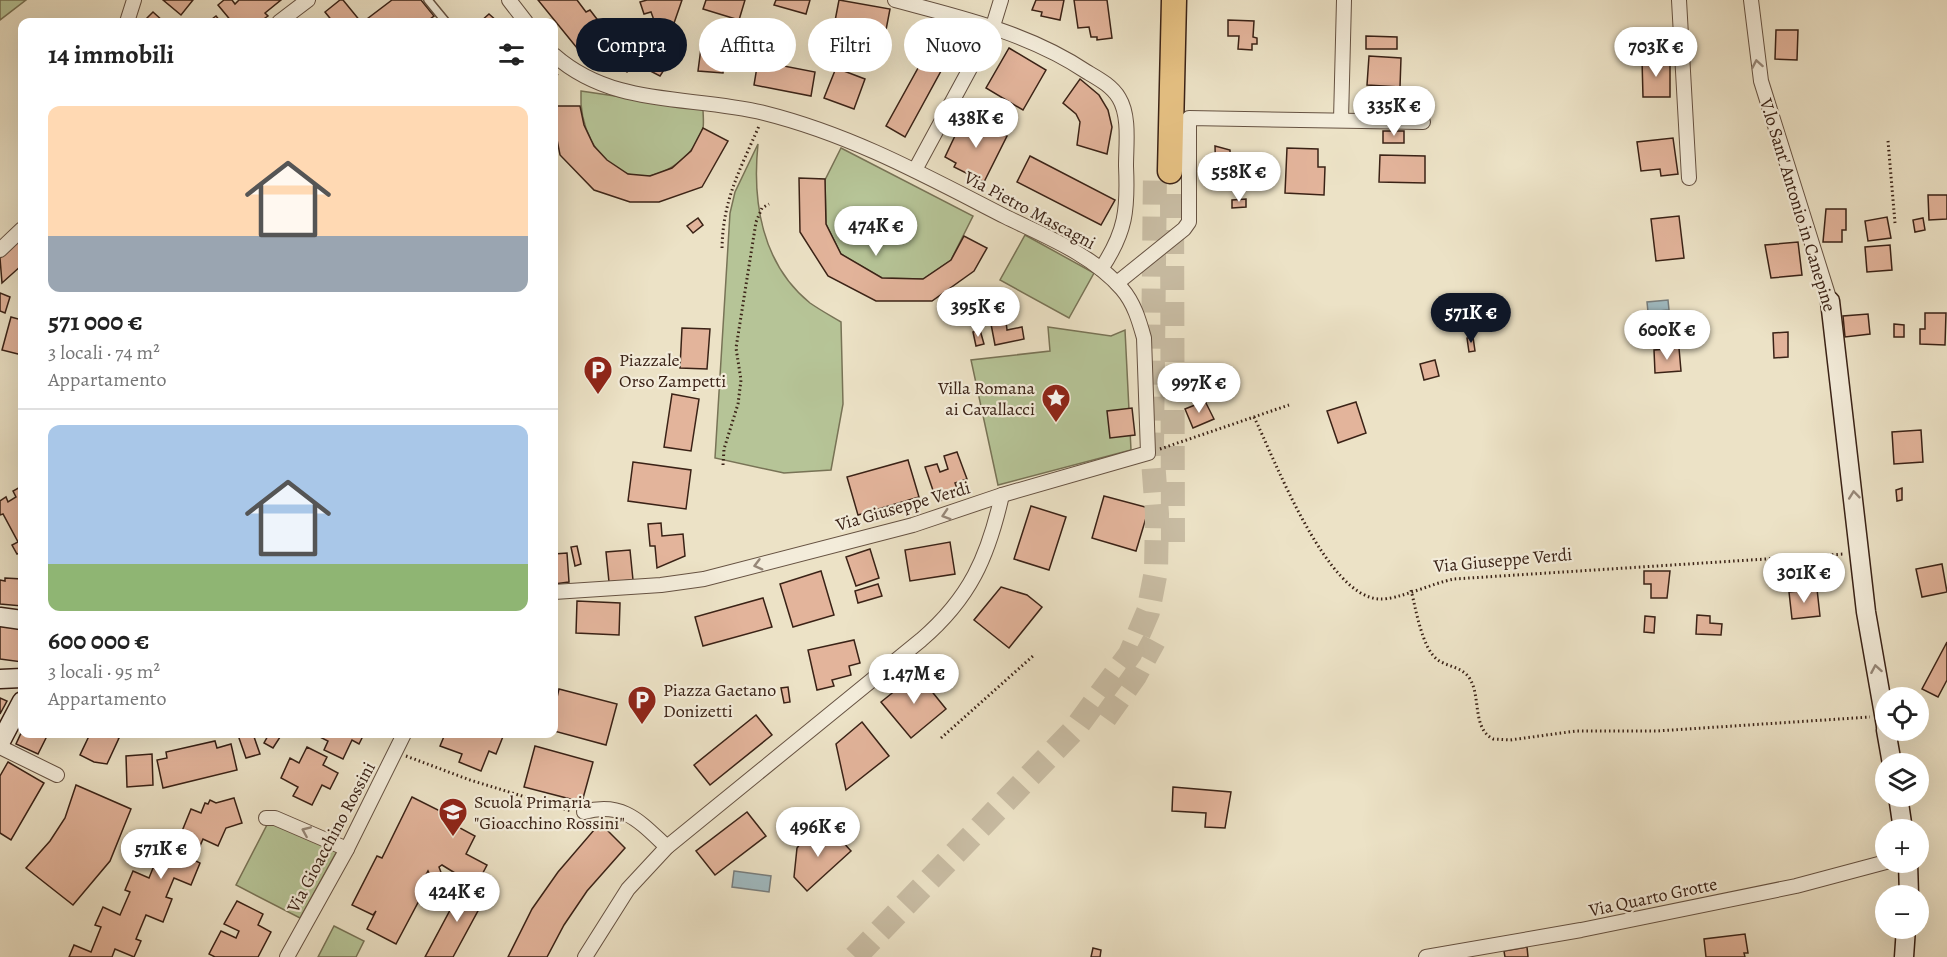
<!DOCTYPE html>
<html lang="it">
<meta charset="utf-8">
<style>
:root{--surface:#fff;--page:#f6f6f6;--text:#222;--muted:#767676;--line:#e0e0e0;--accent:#111827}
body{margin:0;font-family:Alegreya,serif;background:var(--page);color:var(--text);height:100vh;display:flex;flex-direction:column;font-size:22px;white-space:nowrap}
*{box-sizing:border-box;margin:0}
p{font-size:20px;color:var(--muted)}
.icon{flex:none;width:33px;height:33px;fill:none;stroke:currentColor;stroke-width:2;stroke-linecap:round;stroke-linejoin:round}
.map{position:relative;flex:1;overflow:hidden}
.sheet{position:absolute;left:18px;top:18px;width:540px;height:720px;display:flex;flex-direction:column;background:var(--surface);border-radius:12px;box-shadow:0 6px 24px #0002}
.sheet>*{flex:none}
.top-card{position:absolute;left:576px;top:18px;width:570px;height:54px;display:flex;gap:12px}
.buttons{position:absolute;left:1875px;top:687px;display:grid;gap:12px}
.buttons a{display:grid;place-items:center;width:54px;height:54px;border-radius:50%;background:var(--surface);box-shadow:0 6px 24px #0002;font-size:30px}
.price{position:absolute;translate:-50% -51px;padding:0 14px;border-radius:21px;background:#fff;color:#222;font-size:20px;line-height:39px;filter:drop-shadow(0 2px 3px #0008)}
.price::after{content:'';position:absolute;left:50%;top:36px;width:18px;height:14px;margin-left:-9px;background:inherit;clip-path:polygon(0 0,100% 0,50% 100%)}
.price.active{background:var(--accent);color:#fff}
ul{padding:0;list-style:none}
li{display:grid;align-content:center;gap:12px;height:318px;padding:0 30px}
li+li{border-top:2px solid var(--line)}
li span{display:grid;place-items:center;height:186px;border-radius:12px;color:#555}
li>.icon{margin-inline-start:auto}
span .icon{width:108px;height:108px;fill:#fffc;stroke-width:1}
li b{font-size:26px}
h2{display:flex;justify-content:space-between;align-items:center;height:72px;padding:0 30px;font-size:26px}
.tag{padding:0 21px;border-radius:27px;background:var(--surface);box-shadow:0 6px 24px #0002;font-size:21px;line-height:54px}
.tag.active{background:var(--accent);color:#fff}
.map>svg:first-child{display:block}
.green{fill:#b6c497;stroke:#787356;stroke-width:1.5}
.water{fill:#9fbac1;stroke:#777d7d;stroke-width:1.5}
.building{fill:#e3b49b;stroke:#3a2216;stroke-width:1.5}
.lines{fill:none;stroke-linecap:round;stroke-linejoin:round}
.highway-tunnel{stroke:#c8bca3;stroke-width:24;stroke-dasharray:24 12;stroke-linecap:butt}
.lane-casing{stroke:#665242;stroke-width:10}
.street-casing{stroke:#665242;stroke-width:16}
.secondary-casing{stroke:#3a2216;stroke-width:21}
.highway-casing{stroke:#3a2216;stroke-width:27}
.path{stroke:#3a2216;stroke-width:3;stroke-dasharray:1.5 3;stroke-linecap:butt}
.lane{stroke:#f3ecda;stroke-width:7}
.street{stroke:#f3ecda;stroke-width:14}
.secondary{stroke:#f3ecda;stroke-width:18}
.highway{stroke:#e6c183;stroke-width:24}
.oneway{stroke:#968778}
.labels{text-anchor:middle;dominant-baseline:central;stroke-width:4.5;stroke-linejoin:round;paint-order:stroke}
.street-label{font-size:18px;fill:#3a2216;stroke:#f3ecda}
.poi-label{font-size:18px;fill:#3a2216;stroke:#f3ecda;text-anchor:start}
</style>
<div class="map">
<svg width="1947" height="957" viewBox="0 0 1947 957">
<rect width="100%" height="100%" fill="#ece2c6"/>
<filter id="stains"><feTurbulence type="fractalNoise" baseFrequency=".00333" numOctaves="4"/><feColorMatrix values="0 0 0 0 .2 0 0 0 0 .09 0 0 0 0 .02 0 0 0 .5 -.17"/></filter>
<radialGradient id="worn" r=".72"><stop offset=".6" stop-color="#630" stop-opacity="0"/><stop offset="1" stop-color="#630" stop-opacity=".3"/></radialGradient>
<g class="green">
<path d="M0,0H26L0,20Z"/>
<path d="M581,91L703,109C703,115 704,122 703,128C695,157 658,185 628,174C594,161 579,124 581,91Z"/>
<path d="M758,144C752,202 762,264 810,303C820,310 831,316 841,322L843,404L831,470L784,473L715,458L730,213L735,192Z"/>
<path d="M841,148L973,216L951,260L923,279L882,278L841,254L826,224L825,180Z"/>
<path d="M1025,235L1094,273L1069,318L1000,280Z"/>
<path d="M1048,327L1111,336L1125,330L1131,450L998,485L971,360L1050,351Z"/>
<path d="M270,819L337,851L300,918L236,885Z"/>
<path d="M334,926L364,941L356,957H318Z"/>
</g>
<g class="water">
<path d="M1267,168V179H1248L1247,169Z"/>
<path d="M1668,300L1669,310L1648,312L1647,302Z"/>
<path d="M734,871L771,876L769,892L732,887Z"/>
</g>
<g class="building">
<path d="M163,0H193L181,15Z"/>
<path d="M224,0H232L235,4L239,0H281L265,13L268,16L259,22H232L218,5Z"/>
<path d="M340,0H343L361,22H333L325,12Z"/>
<path d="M392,0H421L434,16L426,22H363Z"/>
<path d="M538,0H577L586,12L590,10L603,27L577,48Z"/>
<path d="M647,0H682L672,29L655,23L651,12L644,14L640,2Z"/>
<path d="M706,0H745L739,20L703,9Z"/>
<path d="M776,0H810L806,14L774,5Z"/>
<path d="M839,0L890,9L886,30L835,21Z"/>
<path d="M1036,0H1064L1060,20L1041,16L1042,12L1032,10Z"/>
<path d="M1074,0H1107L1112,38L1097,40V37H1091L1089,27L1078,28Z"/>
<path d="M153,12L164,22H143Z"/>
<path d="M489,14L498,22H480Z"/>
<path d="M216,16L221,22H208Z"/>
<path d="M1228,20L1254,21L1253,37L1257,38V44H1252V50L1238,49L1239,36H1228Z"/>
<path d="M607,22L643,45L647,39L673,56L660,76L633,62L627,72L590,49Z"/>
<path d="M1776,30H1798L1797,60L1775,59Z"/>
<path d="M1366,36L1397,37V49H1366Z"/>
<path d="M701,48L726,51L723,73L698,71Z"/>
<path d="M1009,48L1046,70L1023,110L986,88Z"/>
<path d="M928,50L947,60L905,137L886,126Z"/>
<path d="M1369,56L1401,58L1400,87L1367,85Z"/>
<path d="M1642,59H1670V97H1643Z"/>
<path d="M758,61L815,72L811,96L754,85Z"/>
<path d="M836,68L865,79L854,109L824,98Z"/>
<path d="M1080,79L1099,95L1108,110L1112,127L1107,154L1077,145L1080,122L1076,114L1063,103Z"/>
<path d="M554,106H580L584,125L594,146L607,160L628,174L650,176L672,168L691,151L703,128L728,141L702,187L659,202H630L594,190L560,155L554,124Z"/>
<path d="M976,120L1007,136L984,182L954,167L956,163L945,157L962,121L972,127Z"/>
<rect x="1383" y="131" width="21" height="12"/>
<path d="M1673,138L1678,174L1661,176L1660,169L1641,171L1637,142Z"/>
<path d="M1215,146L1230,150L1231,176H1224V183H1216Z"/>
<path d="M1287,148L1318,149V167H1325L1324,195L1285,193Z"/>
<path d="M1380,155L1425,156V183L1379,182Z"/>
<path d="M1030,156L1115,200L1101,225L1017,182Z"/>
<path d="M799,178L825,179L826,224L841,254L882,278L923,279L951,260L964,236L987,248L974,271L932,301H876L828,276L800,232Z"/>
<path d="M1928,195H1947V219L1929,220Z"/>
<path d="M1246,199V207L1232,208V200Z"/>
<path d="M1826,209H1846V230H1842V242H1823Z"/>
<path d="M1679,216L1684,258L1656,261L1651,219Z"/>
<path d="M1887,217L1891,238L1868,241L1865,221Z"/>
<path d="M698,218L703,225L693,233L687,226Z"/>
<path d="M1923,218L1925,230L1915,232L1913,220Z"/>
<path d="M22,239V265L2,283L0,258Z"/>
<path d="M1798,242L1802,275L1771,278L1765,245Z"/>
<path d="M1890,245L1892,270L1867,272L1865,247Z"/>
<path d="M0,293L10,297L5,313L0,311Z"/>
<path d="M1925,313H1946L1945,345L1920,344V329H1925Z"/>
<path d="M1868,314L1870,334L1845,337L1843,316Z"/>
<path d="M11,317L22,320V355L2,350Z"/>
<path d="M1006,321L1007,330L1022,327L1024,339L995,345L991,324Z"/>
<path d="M1894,324L1904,325V337H1894Z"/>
<path d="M682,328L710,329L707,369L680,368Z"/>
<path d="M980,330L984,344L976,346L973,332Z"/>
<path d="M1788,332V357L1774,358L1773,333Z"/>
<path d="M1473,337L1475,351L1469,352L1467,338Z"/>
<path d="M1679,348L1681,371L1655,373L1654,350Z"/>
<path d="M1435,360L1439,376L1424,380L1420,364Z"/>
<path d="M672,394L699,399L691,451L664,447Z"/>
<path d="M1205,401L1214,419L1193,428L1185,409Z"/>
<path d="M1356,402L1366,433L1338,443L1327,411Z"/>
<path d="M1132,408L1135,435L1110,438L1107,411Z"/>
<path d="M1921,430L1923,462L1894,464L1892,432Z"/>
<path d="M957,452L967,479L955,483L959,494L937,502L925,467L937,464L940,472L948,469L944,456Z"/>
<path d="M908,460L919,497L858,515L847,477Z"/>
<path d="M633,462L691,470L686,509L628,501Z"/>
<path d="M22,486V552L17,554L12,545L18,542L3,514L0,515V501L6,497L8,502L16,497L13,491Z"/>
<path d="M1902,488V500L1897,501L1896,490Z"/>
<path d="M1104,496L1149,508L1136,551L1092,538Z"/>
<path d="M1031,506L1066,517L1049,570L1014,559Z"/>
<path d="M661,523L662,536L683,534L685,556L657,568L655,546H650L648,524Z"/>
<path d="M950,542L955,574L910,581L905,550Z"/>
<path d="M577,546L581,564L575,566L571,547Z"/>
<path d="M870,549L879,578L856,586L846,557Z"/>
<path d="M630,550L633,580L609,582L606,552Z"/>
<path d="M567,553L569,582L554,584V554Z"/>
<path d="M1942,564L1947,592L1922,597L1916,569Z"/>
<path d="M821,571L834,615L793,627L780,584Z"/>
<path d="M1644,571H1670L1667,598H1651V584H1644Z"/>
<path d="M5,578L22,579V606L0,604V580L5,581Z"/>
<path d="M878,584L882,596L858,603L855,591Z"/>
<path d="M1001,587L1027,595L1042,607L1009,648L974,620Z"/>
<path d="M1817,589L1820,616L1792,619L1789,592Z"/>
<path d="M763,598L772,627L703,646L695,617Z"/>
<path d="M577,601L620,603L619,635L576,633Z"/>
<path d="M1697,615L1710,616V623L1722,624L1721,635L1696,634Z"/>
<path d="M1645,616L1655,617L1654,633L1644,632Z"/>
<path d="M0,624L22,626V662L0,659Z"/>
<path d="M854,640L860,663L849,666L851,675L832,680L834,686L817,690L808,650Z"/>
<path d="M1947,642V680L1938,697L1922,689Z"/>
<path d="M917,673L946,709L911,738L881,702Z"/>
<path d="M788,687L790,702L784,703L781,688Z"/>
<path d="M559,689L617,704L606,745L554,731V710Z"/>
<path d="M0,698L7,701L0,714Z"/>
<path d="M756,715L772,735L710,785L694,765Z"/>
<path d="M862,722L889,756L846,790L836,744Z"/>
<path d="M22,731V734H48L38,754L16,744Z"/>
<path d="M90,734H111L119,738L107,764L94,762L80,755Z"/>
<path d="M245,734H253L260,754L246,758L239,738Z"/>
<path d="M269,734H282L273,748L264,743Z"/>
<path d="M314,734H364L359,744L352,740L343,759L324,750L328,741Z"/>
<path d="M445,734H504L496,754L489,751L481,771L459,762L462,754L440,746Z"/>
<path d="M215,741L217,748L231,744L237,770L163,788L157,760L167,758L166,752Z"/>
<path d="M535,746L593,762L582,802L524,787Z"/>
<path d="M307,747L327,757L323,765L338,773L330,789L322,785L312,805L293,796L298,787L281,778L290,758L299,763Z"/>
<path d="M152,754L153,785L127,787L126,756Z"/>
<path d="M8,762L44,783L11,840L0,833V776Z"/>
<path d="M76,785L131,809L110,861L73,905L26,868L50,841L65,818Z"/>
<path d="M1173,787L1231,792L1225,828L1205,827L1206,813L1172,811Z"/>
<path d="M412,797L450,816L447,821L475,836L466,854L487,865L476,886L442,865L439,867L442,875L432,879L428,871L417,892L422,895L396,944L367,929L376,911L373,915L352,905L377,856L382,858Z"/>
<path d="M234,798L242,823L226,828L218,846L203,839L194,860L200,863L191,885L174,878L166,897L172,899L163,922L146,915L136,939L141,941L134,957L115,949L112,957H69L74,945L91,952L101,927L95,925L103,907L120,915L130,892L125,890L133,871L149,878L159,853L154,851L161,834L178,841L191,809L201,813L205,803L208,804L210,800L216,803Z"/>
<path d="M747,812L766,836L715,875L696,851Z"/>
<path d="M600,823L625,848L587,891L564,925L547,957H508L532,909L558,872Z"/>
<path d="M808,834L840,839L851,851L807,891L794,877L797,848Z"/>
<path d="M464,884L486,896L453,957H425Z"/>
<path d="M237,901L263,914L258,925L271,932L258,957H215L209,954L221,931L236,938L239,931L224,924Z"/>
<path d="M1745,934L1748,953H1744L1745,957H1706L1704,939Z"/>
<path d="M1527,947L1528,957H1505L1504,951Z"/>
<path d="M1093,948L1101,950L1100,957H1091Z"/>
</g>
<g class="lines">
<g class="highway-tunnel">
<path d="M1172,194L1173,543"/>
<path d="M1105,718L1135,676L1154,641"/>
<path d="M855,957L1075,729L1130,654L1148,612L1156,571L1157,514L1152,447L1155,170"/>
</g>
<g class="lane-casing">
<path id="lane" d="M428,0L446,22"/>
</g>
<g class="street-casing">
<g id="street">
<path d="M509,0L526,22"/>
<path d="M895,0C962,18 1029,33 1087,72C1099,79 1112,86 1119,98C1130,116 1126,145 1126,166C1128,209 1126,232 1101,269"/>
<path d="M1679,0L1689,178"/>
<path d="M1751,0L1761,81L1830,301"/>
<path d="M127,22L134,0"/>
<path d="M279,22L308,0"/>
<path d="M554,55C614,108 691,95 764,113C852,135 926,176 1006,217C1045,236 1093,255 1122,289C1134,303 1139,320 1144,338L1148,453L1002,495L913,525L704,579L661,585L554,592"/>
<path d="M1341,120L1344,0"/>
<path d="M915,170L993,26L1001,0"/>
<path d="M0,250L22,229"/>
<path d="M1117,283L1184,229L1189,222V118L1423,122"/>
<path d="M0,747L57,775"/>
<path d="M584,812C623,801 640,822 667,847"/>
<path d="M266,818H275L347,849"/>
<path d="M287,957L347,849L404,734"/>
<path d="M585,957L628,889L667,847L921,640C970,598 988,557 1002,495"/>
<path d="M1426,957L1581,930L1796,886L1886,862"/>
</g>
</g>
<g class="secondary-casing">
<g id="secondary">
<path d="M1830,301L1866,612L1886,726"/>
<path d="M0,617L22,620"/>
<path d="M0,679L22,678"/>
<path d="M1886,730L1892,764"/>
<path d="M0,743L22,701"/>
<path d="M1898,796L1903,830"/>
<path d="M1908,862L1909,896"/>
<path d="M1904,957L1906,928"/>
</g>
</g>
<g class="highway-casing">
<path id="highway" d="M1170,171L1174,0"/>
</g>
<g class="path">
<path d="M554,98H556L555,77L558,74"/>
<path d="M1888,141L1895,223"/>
<path d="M722,248C723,199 740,170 759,126"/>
<path d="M1254,417C1275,460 1327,598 1380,599C1397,600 1433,583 1454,579L1844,554"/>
<path d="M1160,449L1289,405"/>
<path d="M723,465L724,449L738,404L741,380L736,348L756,222L762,208L769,204"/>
<path d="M1411,590C1416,609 1422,649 1438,660C1448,667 1463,667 1470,679C1481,697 1472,728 1493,739L1510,740L1576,731H1657L1870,717"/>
<path d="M941,738L1033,656"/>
<path d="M406,756L470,780L571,811"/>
</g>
<use href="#lane" class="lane"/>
<use href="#street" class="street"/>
<use href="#secondary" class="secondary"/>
<use href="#highway" class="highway"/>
</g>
<defs><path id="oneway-chevron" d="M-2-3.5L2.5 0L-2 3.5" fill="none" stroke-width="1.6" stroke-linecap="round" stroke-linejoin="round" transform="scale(1.5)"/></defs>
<g class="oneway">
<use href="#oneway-chevron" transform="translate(1757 64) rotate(-100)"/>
<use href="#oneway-chevron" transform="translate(1854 495) rotate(-96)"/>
<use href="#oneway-chevron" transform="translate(946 515) rotate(162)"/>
<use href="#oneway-chevron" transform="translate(758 565) rotate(165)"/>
<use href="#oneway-chevron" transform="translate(1876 669) rotate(-100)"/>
<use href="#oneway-chevron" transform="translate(306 831) rotate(-157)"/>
</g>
<defs>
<g id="parking-pin" transform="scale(1.5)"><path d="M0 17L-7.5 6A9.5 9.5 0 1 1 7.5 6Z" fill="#8f2418" stroke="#f3ecda"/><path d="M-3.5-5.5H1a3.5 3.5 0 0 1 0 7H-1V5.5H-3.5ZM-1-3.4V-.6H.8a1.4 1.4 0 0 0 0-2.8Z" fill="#fff"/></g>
<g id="sight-pin" transform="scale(1.5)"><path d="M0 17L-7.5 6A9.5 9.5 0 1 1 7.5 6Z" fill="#8f2418" stroke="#f3ecda"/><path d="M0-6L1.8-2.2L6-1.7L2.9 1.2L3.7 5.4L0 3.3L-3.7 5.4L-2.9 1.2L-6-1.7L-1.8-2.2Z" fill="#fff"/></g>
<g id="school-pin" transform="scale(1.5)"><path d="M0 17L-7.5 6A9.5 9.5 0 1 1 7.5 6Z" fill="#8f2418" stroke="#f3ecda"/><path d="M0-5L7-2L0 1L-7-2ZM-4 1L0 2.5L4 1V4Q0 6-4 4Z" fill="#fff"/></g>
</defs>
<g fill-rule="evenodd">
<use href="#parking-pin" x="598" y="370"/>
<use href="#sight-pin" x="1056" y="398"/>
<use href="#parking-pin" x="642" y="700"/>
<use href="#school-pin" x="453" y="812"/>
</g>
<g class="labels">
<g class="street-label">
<text transform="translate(1798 205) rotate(73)">V.lo Sant' Antonio in Canepine</text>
<text transform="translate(1030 210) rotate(28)">Via Pietro Mascagni</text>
<text transform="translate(903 506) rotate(-16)">Via Giuseppe Verdi</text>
<text transform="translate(1503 560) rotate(-5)">Via Giuseppe Verdi</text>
<text transform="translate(331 837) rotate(-62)">Via Gioacchino Rossini</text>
<text transform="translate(1653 897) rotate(-12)">Via Quarto Grotte</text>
</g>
<g class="poi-label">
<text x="619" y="360">Piazzale<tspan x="619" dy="21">Orso Zampetti</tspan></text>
<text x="1035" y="388" text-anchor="end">Villa Romana<tspan x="1035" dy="21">ai Cavallacci</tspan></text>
<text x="663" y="690">Piazza Gaetano<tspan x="663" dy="21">Donizetti</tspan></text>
<text x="474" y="802">Scuola Primaria<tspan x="474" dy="21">"Gioacchino Rossini"</tspan></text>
</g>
</g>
<rect width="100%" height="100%" filter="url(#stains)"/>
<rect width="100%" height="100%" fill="url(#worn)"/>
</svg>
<div class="buttons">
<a><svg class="icon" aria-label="locate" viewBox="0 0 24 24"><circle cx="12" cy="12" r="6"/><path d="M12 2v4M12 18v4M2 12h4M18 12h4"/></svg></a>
<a><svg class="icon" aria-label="layers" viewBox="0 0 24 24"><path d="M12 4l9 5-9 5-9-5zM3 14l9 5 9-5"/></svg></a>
<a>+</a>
<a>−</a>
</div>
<b class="price" style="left:1656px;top:78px">703K €</b>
<b class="price" style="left:1394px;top:137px">335K €</b>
<b class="price" style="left:976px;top:149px">438K €</b>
<b class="price" style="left:1239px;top:203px">558K €</b>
<b class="price" style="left:876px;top:257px">474K €</b>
<b class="price" style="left:978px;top:338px">395K €</b>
<b class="price active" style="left:1471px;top:344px">571K €</b>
<b class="price" style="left:1667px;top:361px">600K €</b>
<b class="price" style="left:1199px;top:414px">997K €</b>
<b class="price" style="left:1804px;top:604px">301K €</b>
<b class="price" style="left:914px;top:705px">1.47M €</b>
<b class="price" style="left:818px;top:858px">496K €</b>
<b class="price" style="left:161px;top:880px">571K €</b>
<b class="price" style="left:457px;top:923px">424K €</b>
<div class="top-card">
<a class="tag active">Compra</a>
<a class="tag">Affitta</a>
<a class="tag">Filtri</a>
<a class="tag">Nuovo</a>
</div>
<section class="sheet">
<h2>14 immobili<svg class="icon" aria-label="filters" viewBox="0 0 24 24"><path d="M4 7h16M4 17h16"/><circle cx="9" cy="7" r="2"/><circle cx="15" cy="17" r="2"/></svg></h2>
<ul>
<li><span style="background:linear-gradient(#ffd9b3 70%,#9aa5b1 0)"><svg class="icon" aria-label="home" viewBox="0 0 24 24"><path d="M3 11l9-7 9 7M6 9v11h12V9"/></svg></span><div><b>571 000 €</b><p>3 locali · 74 m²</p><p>Appartamento</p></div></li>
<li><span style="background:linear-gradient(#a9c7e8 75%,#8fb573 0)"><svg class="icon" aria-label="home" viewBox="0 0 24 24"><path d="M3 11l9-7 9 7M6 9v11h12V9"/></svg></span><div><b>600 000 €</b><p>3 locali · 95 m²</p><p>Appartamento</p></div></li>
</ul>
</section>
</div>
